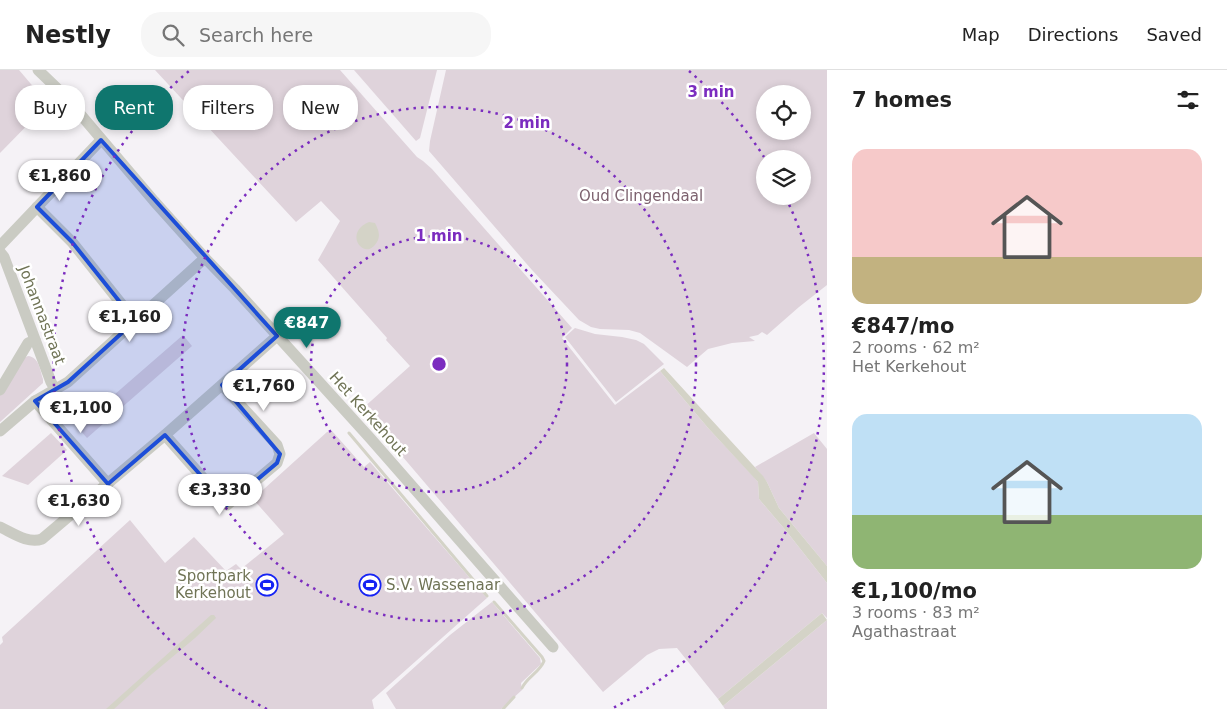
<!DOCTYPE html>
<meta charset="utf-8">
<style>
:root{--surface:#fff;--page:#f6f6f6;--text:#222;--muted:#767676;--line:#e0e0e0;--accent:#0f766e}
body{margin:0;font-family:"DejaVu Sans",sans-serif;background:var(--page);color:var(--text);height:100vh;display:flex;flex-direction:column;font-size:19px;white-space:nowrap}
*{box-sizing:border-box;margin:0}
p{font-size:16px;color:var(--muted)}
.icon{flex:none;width:28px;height:28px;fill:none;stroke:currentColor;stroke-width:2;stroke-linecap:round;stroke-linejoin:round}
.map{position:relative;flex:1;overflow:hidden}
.sheet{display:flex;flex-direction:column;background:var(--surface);width:400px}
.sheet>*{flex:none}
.hud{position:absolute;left:15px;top:15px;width:475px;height:45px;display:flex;gap:10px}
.buttons{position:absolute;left:756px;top:15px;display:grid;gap:10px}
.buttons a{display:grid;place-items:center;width:55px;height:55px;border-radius:50%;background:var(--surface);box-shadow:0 2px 8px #0003;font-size:25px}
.price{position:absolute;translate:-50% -42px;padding:0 11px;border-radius:18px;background:#fff;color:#222;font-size:16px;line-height:32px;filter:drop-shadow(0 1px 2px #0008)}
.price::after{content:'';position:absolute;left:50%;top:30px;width:15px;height:11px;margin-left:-8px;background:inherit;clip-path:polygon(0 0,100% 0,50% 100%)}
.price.active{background:var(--accent);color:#fff}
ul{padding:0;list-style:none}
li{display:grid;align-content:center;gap:10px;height:265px;padding:0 25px}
li span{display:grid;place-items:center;height:155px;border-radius:15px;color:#555}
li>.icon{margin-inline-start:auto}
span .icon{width:90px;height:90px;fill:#fffc;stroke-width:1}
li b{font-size:21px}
h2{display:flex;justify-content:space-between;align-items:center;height:60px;padding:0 25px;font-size:21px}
.chip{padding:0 18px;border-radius:20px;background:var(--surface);box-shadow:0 2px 8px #0003;font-size:18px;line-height:45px}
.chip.active{background:var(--accent);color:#fff}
header{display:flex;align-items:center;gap:30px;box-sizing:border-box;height:70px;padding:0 25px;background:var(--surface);border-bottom:1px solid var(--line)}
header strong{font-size:24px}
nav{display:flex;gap:28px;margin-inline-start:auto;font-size:18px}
.search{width:350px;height:45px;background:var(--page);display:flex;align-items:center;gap:12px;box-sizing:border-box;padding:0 18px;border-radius:20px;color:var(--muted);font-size:19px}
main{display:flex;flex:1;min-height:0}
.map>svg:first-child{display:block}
.green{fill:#dfd3db;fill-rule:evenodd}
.water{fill:#d4d3c7}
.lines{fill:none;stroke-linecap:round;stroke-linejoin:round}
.stream{stroke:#d4d3c7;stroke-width:3}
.minor{stroke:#cacbc3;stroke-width:11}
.marked{fill:#1d4ed8;fill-opacity:0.2;stroke:#1d4ed8;stroke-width:4;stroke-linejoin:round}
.ring{fill:none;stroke:#7b2cbf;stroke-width:2.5;stroke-dasharray:2.5 5}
.labels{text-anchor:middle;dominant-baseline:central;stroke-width:5;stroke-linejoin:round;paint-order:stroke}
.park-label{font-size:15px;fill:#7d626f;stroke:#fff}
.street-label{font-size:15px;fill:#707456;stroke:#fff}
.poi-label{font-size:15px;fill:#707456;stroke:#fff;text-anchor:end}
.centre{fill:#7b2cbf;stroke:#fff;stroke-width:2.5}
.ring-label{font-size:15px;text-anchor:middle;font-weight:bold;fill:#7b2cbf;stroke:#fff;stroke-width:5;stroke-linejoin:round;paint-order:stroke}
</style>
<header>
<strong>Nestly</strong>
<div class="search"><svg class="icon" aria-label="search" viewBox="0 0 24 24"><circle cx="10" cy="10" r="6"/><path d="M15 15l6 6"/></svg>Search here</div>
<nav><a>Map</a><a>Directions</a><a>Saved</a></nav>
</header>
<main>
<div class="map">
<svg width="827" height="639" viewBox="0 0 827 639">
<rect width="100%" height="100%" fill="#f5f2f6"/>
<g class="green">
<path d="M0,0H19L48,34L0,83Z"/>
<path d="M155,0H340L417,87L423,91L432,99L572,258L562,268L615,335L660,301L708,358L753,406L758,412L759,429L787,462L827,513V548L822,543L718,629L677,578L659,579L647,585L603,622L362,339L410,296L386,270L387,268L318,190L340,151L321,131L296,152Z"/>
<path d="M354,0H437L420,68L416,71Z"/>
<path d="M446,0H827V215L799,237L767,265L762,262L758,265L749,267L755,271L732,273L708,279L687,297L640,263L629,260L600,259L591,257L579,250L532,200L429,81L430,71ZM765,24H802V61H765ZM765,89H802V126H765Z"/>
<path d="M575,258L595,264L622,267L636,270L644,274L664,294L616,332L565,267Z"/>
<path d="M183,265L192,276L87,368L79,359L98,342L99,338Z"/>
<path d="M28,286C39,287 40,300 43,309V313L0,352V325L24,288Z"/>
<path d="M332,361L364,397L370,392L487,528L372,630L374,639H0V575L3,572L2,567L130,450L165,493L194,467L226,501L236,494L241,499L284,464L253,429L327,362Z"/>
<path d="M51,363L67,380L28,415L2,406Z"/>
<path d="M814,363L827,379V496L779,438L767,412L755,397Z"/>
<path d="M492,532L540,588L541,594L521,613L522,620L501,639H396L386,623L450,565Z"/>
<path d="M827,550V639H725L723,636Z"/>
</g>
<g class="water">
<path d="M369,152L375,153C378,159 381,165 377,172C365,193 342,163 369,152Z"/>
<path d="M664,298L763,406L767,412L779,438L827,496V513L787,462L759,429L758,412L708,358L660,301Z"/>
<path d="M822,543L827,550L723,636L718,629Z"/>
<path d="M211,545H214L216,548L195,568L152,604L114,639H106Z"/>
</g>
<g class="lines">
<g class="stream">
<path d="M349,363L487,526"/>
<path d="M494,532L542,587L544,591C540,602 527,607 522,618"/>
<path d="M503,639L514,627"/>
</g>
<g class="minor">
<path d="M38,0L64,25L154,131L205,188L235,219L370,368L553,577"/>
<path d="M37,137L72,172L135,251"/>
<path d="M0,176L101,70"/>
<path d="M0,182L4,187L51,312L55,319"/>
<path d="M0,320L28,273L35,270"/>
<path d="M35,331L108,414"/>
<path d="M0,361L35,331L68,312L205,188"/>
<path d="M165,365L227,435L277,393L280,384L277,375L222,315"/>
<path d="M0,457C13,463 28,474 42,469L165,365L277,266"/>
</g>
</g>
<path class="marked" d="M101,70L277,266L222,315L280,384L277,393L227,435L165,365L108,414L35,331L68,312L135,251L72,172L37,137Z"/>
<g class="ring">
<circle cx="439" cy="294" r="128"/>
<circle cx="439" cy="294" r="257"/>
<path d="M267 639A385 385 0 0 1 189 1M689 1A385 385 0 0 1 764 87M786 128A385 385 0 0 1 611 639"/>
</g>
<defs>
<g id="stadium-ring" transform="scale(1.125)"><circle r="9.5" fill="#fff" stroke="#1523f4" stroke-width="1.5"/><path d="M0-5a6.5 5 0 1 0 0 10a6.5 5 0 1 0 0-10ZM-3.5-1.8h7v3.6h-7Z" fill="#1523f4"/></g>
</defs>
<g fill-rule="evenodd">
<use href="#stadium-ring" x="267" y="515"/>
<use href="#stadium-ring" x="370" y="515"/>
</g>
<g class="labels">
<g class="park-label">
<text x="641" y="126">Oud Clingendaal</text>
</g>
<g class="street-label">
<text transform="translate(42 245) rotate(69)">Johannastraat</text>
<text transform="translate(368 344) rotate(48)">Het Kerkehout</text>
</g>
<g class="poi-label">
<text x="251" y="506">Sportpark<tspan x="251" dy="17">Kerkehout</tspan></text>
<text x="386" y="515" text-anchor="start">S.V. Wassenaar</text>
</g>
</g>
<circle cx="439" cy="294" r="8" class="centre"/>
<g class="ring-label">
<text x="711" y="27">3 min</text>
<text x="527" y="58">2 min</text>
<text x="439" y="171">1 min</text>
</g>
</svg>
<div class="buttons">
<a><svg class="icon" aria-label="locate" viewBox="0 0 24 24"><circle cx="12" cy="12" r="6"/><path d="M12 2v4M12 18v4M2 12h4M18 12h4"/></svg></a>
<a><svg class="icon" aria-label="layers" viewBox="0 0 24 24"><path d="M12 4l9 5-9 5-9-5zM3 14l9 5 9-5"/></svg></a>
</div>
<b class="price" style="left:60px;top:132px">€1,860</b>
<b class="price" style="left:130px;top:273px">€1,160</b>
<b class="price active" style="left:307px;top:279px">€847</b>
<b class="price" style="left:264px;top:342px">€1,760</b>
<b class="price" style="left:81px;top:364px">€1,100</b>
<b class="price" style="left:220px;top:446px">€3,330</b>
<b class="price" style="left:79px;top:457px">€1,630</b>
<div class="hud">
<a class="chip">Buy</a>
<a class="chip active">Rent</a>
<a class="chip">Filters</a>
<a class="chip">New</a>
</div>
</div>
<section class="sheet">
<h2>7 homes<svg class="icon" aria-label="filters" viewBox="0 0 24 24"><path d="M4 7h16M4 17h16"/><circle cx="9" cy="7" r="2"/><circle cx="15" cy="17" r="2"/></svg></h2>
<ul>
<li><span style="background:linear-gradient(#f6c9c9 70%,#c2b280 0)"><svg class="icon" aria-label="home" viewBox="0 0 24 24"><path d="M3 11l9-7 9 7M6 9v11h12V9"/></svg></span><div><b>€847/mo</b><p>2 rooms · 62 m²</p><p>Het Kerkehout</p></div></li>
<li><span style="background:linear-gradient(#bfe0f5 65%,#8fb573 0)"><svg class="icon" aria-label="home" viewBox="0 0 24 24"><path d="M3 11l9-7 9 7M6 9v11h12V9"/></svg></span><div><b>€1,100/mo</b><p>3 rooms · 83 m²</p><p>Agathastraat</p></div></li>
</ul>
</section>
</main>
